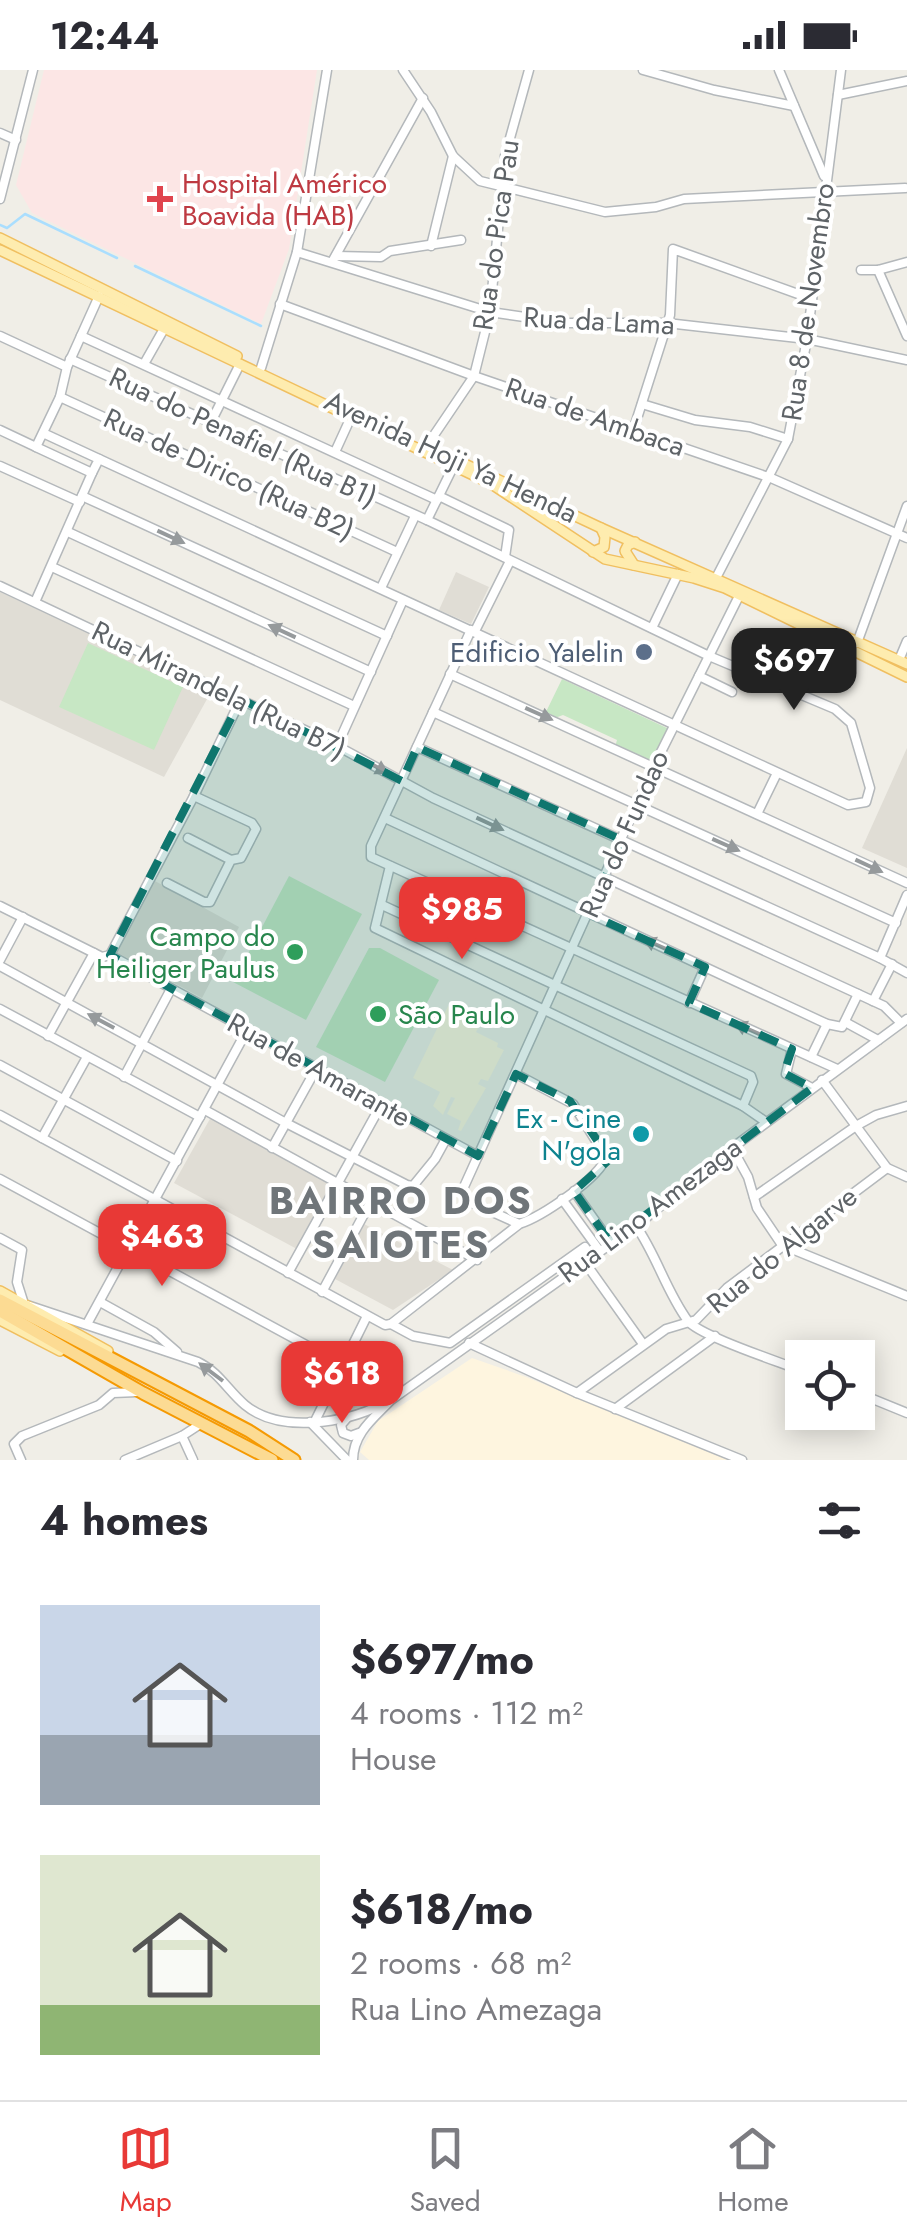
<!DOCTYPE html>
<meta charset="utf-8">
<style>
:root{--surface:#fff;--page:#f2f2f3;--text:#2b2b33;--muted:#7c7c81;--line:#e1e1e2;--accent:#e83936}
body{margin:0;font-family:Jost,sans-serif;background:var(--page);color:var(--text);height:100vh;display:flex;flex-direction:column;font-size:38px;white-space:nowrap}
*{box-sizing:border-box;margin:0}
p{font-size:32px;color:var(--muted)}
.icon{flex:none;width:55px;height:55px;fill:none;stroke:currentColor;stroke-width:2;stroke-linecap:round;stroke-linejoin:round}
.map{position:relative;height:1390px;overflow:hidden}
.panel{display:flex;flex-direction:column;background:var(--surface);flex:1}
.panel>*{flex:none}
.fabs{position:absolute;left:785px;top:1270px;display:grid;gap:20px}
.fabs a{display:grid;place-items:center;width:90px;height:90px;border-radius:0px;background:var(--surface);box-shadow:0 5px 25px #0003;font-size:50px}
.price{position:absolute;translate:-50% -85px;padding:0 22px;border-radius:20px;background:var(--accent);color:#fff;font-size:32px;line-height:65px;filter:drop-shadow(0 2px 5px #0008)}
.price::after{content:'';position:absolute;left:50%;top:60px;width:30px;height:22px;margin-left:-15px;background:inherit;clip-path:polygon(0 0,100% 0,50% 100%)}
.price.selected{background:#222;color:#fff}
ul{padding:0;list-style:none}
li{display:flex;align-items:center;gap:30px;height:250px;padding:0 40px}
li span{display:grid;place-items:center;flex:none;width:280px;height:200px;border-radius:0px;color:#555}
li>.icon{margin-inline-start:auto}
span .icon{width:120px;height:120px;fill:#fffc;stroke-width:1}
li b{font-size:42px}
h2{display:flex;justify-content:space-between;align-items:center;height:120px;padding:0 40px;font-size:42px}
.status{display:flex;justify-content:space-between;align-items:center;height:70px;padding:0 50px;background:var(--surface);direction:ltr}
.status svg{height:28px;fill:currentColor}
.tabs{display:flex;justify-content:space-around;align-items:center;height:140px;border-top:2px solid var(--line);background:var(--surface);font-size:28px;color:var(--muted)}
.tabs a{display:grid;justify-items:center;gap:5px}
.tabs .selected{color:var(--accent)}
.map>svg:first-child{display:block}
.commercial{fill:#fef5df}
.education{fill:#e0ddd5}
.medical{fill:#fce6e5}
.green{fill:#c7e7c4}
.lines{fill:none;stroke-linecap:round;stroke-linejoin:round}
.stream{stroke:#aadefe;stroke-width:2.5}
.minor-casing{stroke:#b4b8bb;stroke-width:11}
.major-casing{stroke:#f0bf60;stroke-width:12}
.highway-casing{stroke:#f59a03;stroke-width:15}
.minor{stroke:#fff;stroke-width:8}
.major{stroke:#feecaf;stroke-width:9}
.highway{stroke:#fcdb93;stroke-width:11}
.oneway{fill:#969a9c}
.marked{fill:#0f766e;fill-opacity:0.2;stroke:#0f766e;stroke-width:8;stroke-dasharray:20 12;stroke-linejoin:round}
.health-dot{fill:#e0444e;stroke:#fff;stroke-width:4}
.service-dot{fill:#5c6f8a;stroke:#fff;stroke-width:4}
.leisure-dot{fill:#2e9e5b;stroke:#fff;stroke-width:4}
.culture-dot{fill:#0f9aa8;stroke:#fff;stroke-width:4}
.labels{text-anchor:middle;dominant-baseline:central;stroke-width:8;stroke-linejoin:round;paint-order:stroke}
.health-label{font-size:28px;fill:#be3a42;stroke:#fff;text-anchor:start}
.street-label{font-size:28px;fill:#5e6367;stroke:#fff}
.service-label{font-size:28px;fill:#4e5e75;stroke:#fff;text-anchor:end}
.leisure-label{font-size:28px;fill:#27864d;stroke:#fff;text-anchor:end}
.culture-label{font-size:28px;fill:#0d838f;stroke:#fff;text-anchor:end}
.district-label{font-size:38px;font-weight:bold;letter-spacing:2.5px;fill:#6f7579;stroke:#fff}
</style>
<div class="status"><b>12:44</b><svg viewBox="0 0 49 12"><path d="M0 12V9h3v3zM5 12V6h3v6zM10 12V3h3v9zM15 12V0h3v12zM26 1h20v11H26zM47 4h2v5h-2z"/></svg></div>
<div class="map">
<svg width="907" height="1390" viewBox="0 0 907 1390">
<rect width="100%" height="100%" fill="#f0eee7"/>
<g class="commercial">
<path d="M448,936L481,952L476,962L498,973L497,977L504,980L488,1011L481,1009L478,1014L486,1018L461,1061L458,1060L461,1051L447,1044L455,1028L451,1027L443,1045L433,1036L440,1022L413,1008Z"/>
<path d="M472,1288L526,1307L728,1390H369L360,1382L378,1351Z"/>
</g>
<g class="education">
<path d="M456,502L489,517L471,554L439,540Z"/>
<path d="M0,522L212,620L164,707L0,630Z"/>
<path d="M907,678V798L862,778Z"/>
<path d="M155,811L239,857L202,928L116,882Z"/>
<path d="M211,1047L333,1114L297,1179L174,1113Z"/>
<path d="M364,1154L453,1200L393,1240L335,1209Z"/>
</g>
<path class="medical" d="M44,0H317L289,179L261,254L32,143L16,115Z"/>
<g class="green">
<path d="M88,573L183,617L154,680L59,637Z"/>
<path d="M562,609L669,659L652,694L615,677L617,670L563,645L555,648L545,644Z"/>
<path d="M289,806L362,844L306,950L233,912Z"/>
<path d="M369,878H380L439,910L385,1012L316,977Z"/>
</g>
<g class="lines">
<g class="stream">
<path d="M0,155L7,158L25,144L117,188"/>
<path d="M135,196L261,256"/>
</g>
<g class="minor-casing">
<g id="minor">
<path d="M403,0L431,42L453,86L480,111L605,142L656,137L684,129L905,118"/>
<path d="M643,0L714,20L794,36"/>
<path d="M779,0L824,106"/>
<path d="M838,25L907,11"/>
<path d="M0,63L16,70"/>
<path d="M0,129L33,0"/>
<path d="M431,176L453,86"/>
<path d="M297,182L490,242L566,253H667L807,269L907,290"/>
<path d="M336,186L381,187L390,181L461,170"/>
<path d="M332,192L423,28"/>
<path d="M861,200H878L907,192"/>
<path d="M878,200L907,266"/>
<path d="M280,234L474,306L771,408L907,468"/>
<path d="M0,266L67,297"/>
<path d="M81,266L437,430"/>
<path d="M70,289L427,450L709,586L835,639L851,653L870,718L866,732L848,735L99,389"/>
<path d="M144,294L165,257"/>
<path d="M261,298L297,182L327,0"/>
<path d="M60,327L397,482"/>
<path d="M642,334L695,350L750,357L788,369"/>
<path d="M211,352L240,294"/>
<path d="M0,360L36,377"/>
<path d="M633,361L670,245L673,179L812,229"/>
<path d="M43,363L99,389L92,403L36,377L60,327L67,297L99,226"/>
<path d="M426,377L474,306L490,242L505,86L529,0"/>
<path d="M335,382L351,347"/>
<path d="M0,396L80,432"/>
<path d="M82,426L387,566"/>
<path d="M439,426L509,460L505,487"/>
<path d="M427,450L454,395"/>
<path d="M68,462L371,602"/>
<path d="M52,497L354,636"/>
<path d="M716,508L788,369L807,269L841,0"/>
<path d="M0,516L328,671L433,728L884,936L901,953"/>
<path d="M381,518L415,446"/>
<path d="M35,532L92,403"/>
<path d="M652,558L678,504"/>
<path d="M471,560L371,776V787L837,999"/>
<path d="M475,561L510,491"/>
<path d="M857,573L907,436"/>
<path d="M899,590L907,571"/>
<path d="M450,604L907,813"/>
<path d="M699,606L732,622"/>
<path d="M433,642L896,853"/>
<path d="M337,676L403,530"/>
<path d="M417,677L880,888L907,903"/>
<path d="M757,744L777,703"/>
<path d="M385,748L827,954L842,957L858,924"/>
<path d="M188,768L231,790"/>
<path d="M390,796L375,858L743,1036L766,1052"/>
<path d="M167,813L204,832H210L231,790L241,788L256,759L252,753L194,726"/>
<path d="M382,835L751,1006L753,1012L743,1036"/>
<path d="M0,836L102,887L110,885L478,1086"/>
<path d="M110,885L194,726L241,629"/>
<path d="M880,888L907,825"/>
<path d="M0,890L23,847"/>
<path d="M0,896L286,1053L407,1115L413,1116L435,1089L446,1069"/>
<path d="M873,931L892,894"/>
<path d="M689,933L705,897"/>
<path d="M0,939L200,1047"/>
<path d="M845,952L878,970"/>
<path d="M48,966L94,883"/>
<path d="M792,979L786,1004L812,1018"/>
<path d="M811,987L827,954"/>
<path d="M0,995L177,1091"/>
<path d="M516,1004L573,1034L606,1087C600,1108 541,1147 519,1154L468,1131L463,1119L654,696L739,526"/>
<path d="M124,1007L171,919"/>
<path d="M822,1010L887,1098L907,1107"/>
<path d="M205,1040L477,1190"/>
<path d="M0,1045L385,1255L391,1254L518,1155"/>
<path d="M42,1068L87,987"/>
<path d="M272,1078L316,999"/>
<path d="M732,1078L748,1107L757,1138L782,1175L907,1226"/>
<path d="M0,1109L343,1295"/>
<path d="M574,1121L610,1172"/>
<path d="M754,1127L856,1056L876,1045L907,1036"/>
<path d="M562,1129L599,1180"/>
<path d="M636,1156C657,1186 666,1221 688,1251C700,1266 780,1292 802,1301"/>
<path d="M0,1168L22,1180L17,1212L24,1234L198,1292C219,1302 228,1321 245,1335C280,1364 345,1353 383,1334"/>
<path d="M584,1191L643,1274"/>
<path d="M288,1203L381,1035"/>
<path d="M322,1222L370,1133"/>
<path d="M100,1232L154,1262L177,1282"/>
<path d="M87,1254L246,962"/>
<path d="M391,1254L413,1266L450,1273L585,1177"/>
<path d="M469,1273L577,1323L742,1390"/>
<path d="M577,1323L666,1259L696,1250L727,1218L887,1098"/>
<path d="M858,1323L907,1343"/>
<path d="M615,1339L715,1266"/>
<path d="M347,1348L341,1355L343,1363L351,1366L359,1363"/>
<path d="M315,1351L367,1246"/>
<path d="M310,1352L347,1390"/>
<path d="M182,1366L193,1390"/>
<path d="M21,1390L14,1374L22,1366L99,1335L113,1323L137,1322"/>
<path d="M125,1390L182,1366L202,1353"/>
<path d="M353,1390C353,1363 374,1348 391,1330L636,1156L732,1078L907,949"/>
</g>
</g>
<g class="major-casing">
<g id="major">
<path d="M0,168L237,286"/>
<path d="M0,180L490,413L605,489L694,508L725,518L907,607"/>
<path d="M454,389L601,458L907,594"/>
<path d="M593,482L604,477L605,467L601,458"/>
<path d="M634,495L625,481L628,475L635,472"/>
<path d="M0,1221L108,1281"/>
<path d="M0,1250L60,1281"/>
</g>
</g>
<g class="highway-casing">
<g id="highway">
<path d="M0,1230L249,1361L294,1390"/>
<path d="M0,1241L143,1323L272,1390"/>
</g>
</g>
<use href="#minor" class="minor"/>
<use href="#major" class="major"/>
<use href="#highway" class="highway"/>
</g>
<defs><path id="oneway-solid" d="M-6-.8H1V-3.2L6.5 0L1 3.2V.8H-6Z" transform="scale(2.5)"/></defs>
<g class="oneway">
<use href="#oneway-solid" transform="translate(171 467) rotate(25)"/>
<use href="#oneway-solid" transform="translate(282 561) rotate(-155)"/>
<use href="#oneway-solid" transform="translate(539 644) rotate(24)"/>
<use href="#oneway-solid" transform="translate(375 696) rotate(29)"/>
<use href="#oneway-solid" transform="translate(490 754) rotate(25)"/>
<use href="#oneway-solid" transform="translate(726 775) rotate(24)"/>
<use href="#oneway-solid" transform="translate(869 796) rotate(25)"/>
<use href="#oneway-solid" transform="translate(657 875) rotate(-156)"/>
<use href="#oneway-solid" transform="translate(101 951) rotate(-152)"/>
<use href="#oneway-solid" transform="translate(748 959) rotate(-156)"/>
<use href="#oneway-solid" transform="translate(211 1302) rotate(-143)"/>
</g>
<path class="marked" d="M241,629L402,711L417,677L622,770L589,844L705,897L689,933L792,979L784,1003L812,1018L610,1172L574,1121L610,1089L570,1031L516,1004L478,1086L110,885Z"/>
<path class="health-dot" d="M155 114h10v10h10v10h-10v10h-10v-10h-10v-10h10z"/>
<circle class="service-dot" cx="644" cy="582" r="10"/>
<g class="leisure-dot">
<circle cx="295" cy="882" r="10"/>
<circle cx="378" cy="944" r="10"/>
</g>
<circle class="culture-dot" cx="641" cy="1064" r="10"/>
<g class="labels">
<g class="health-label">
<text x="182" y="113">Hospital Américo<tspan x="182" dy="32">Boavida (HAB)</tspan></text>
</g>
<g class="street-label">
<text transform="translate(496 165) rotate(-82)">Rua do Pica Pau</text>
<text transform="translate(808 232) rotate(-82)">Rua 8 de Novembro</text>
<text transform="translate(599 251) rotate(3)">Rua da Lama</text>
<text transform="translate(595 347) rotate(19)">Rua de Ambaca</text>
<text transform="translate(243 367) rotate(25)">Rua do Penafiel (Rua B1)</text>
<text transform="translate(451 387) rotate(25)">Avenida Hoji Ya Henda</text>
<text transform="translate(229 404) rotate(25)">Rua de Dirico (Rua B2)</text>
<text transform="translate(219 620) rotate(26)">Rua Mirandela (Rua B7)</text>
<text transform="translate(624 764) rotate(-66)">Rua do Fundao</text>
<text transform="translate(319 1000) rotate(29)">Rua de Amarante</text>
<text transform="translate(650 1140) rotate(-37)">Rua Lino Amezaga</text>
<text transform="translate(782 1180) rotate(-39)">Rua do Algarve</text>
</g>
<g class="service-label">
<text x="624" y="582">Edificio Yalelin</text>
</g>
<g class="leisure-label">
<text x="275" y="866">Campo do<tspan x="275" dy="32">Heiliger Paulus</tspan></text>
<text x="398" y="944" text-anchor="start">São Paulo</text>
</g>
<g class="culture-label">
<text x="621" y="1048">Ex - Cine<tspan x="621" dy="32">N'gola</tspan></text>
</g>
<g class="district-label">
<text x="401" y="1130">BAIRRO DOS<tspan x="401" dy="44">SAIOTES</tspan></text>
</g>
</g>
</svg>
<div class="fabs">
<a><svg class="icon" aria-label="locate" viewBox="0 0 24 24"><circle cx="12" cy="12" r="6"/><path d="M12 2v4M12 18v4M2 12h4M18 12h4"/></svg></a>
</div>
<b class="price selected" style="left:794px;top:643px">$697</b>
<b class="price" style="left:462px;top:892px">$985</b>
<b class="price" style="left:162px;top:1219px">$463</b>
<b class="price" style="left:342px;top:1356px">$618</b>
</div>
<section class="panel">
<h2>4 homes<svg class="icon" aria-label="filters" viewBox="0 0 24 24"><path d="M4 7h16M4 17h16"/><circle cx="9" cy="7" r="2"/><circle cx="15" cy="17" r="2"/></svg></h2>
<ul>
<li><span style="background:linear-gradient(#c9d6e8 65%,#9aa5b1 0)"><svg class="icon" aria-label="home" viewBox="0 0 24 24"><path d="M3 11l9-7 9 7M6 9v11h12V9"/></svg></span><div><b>$697/mo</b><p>4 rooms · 112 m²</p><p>House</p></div></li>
<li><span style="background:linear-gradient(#dfe7d0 75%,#8fb573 0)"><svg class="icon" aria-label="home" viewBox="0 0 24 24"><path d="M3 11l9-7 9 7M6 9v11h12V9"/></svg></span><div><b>$618/mo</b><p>2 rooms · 68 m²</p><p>Rua Lino Amezaga</p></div></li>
</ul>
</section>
<nav class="tabs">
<a class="selected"><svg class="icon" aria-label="map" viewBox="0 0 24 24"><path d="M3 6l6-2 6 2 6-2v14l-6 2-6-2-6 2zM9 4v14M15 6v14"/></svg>Map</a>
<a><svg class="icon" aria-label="saved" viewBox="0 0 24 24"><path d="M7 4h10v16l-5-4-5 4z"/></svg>Saved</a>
<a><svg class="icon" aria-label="home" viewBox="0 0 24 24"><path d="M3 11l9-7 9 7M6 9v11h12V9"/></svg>Home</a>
</nav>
